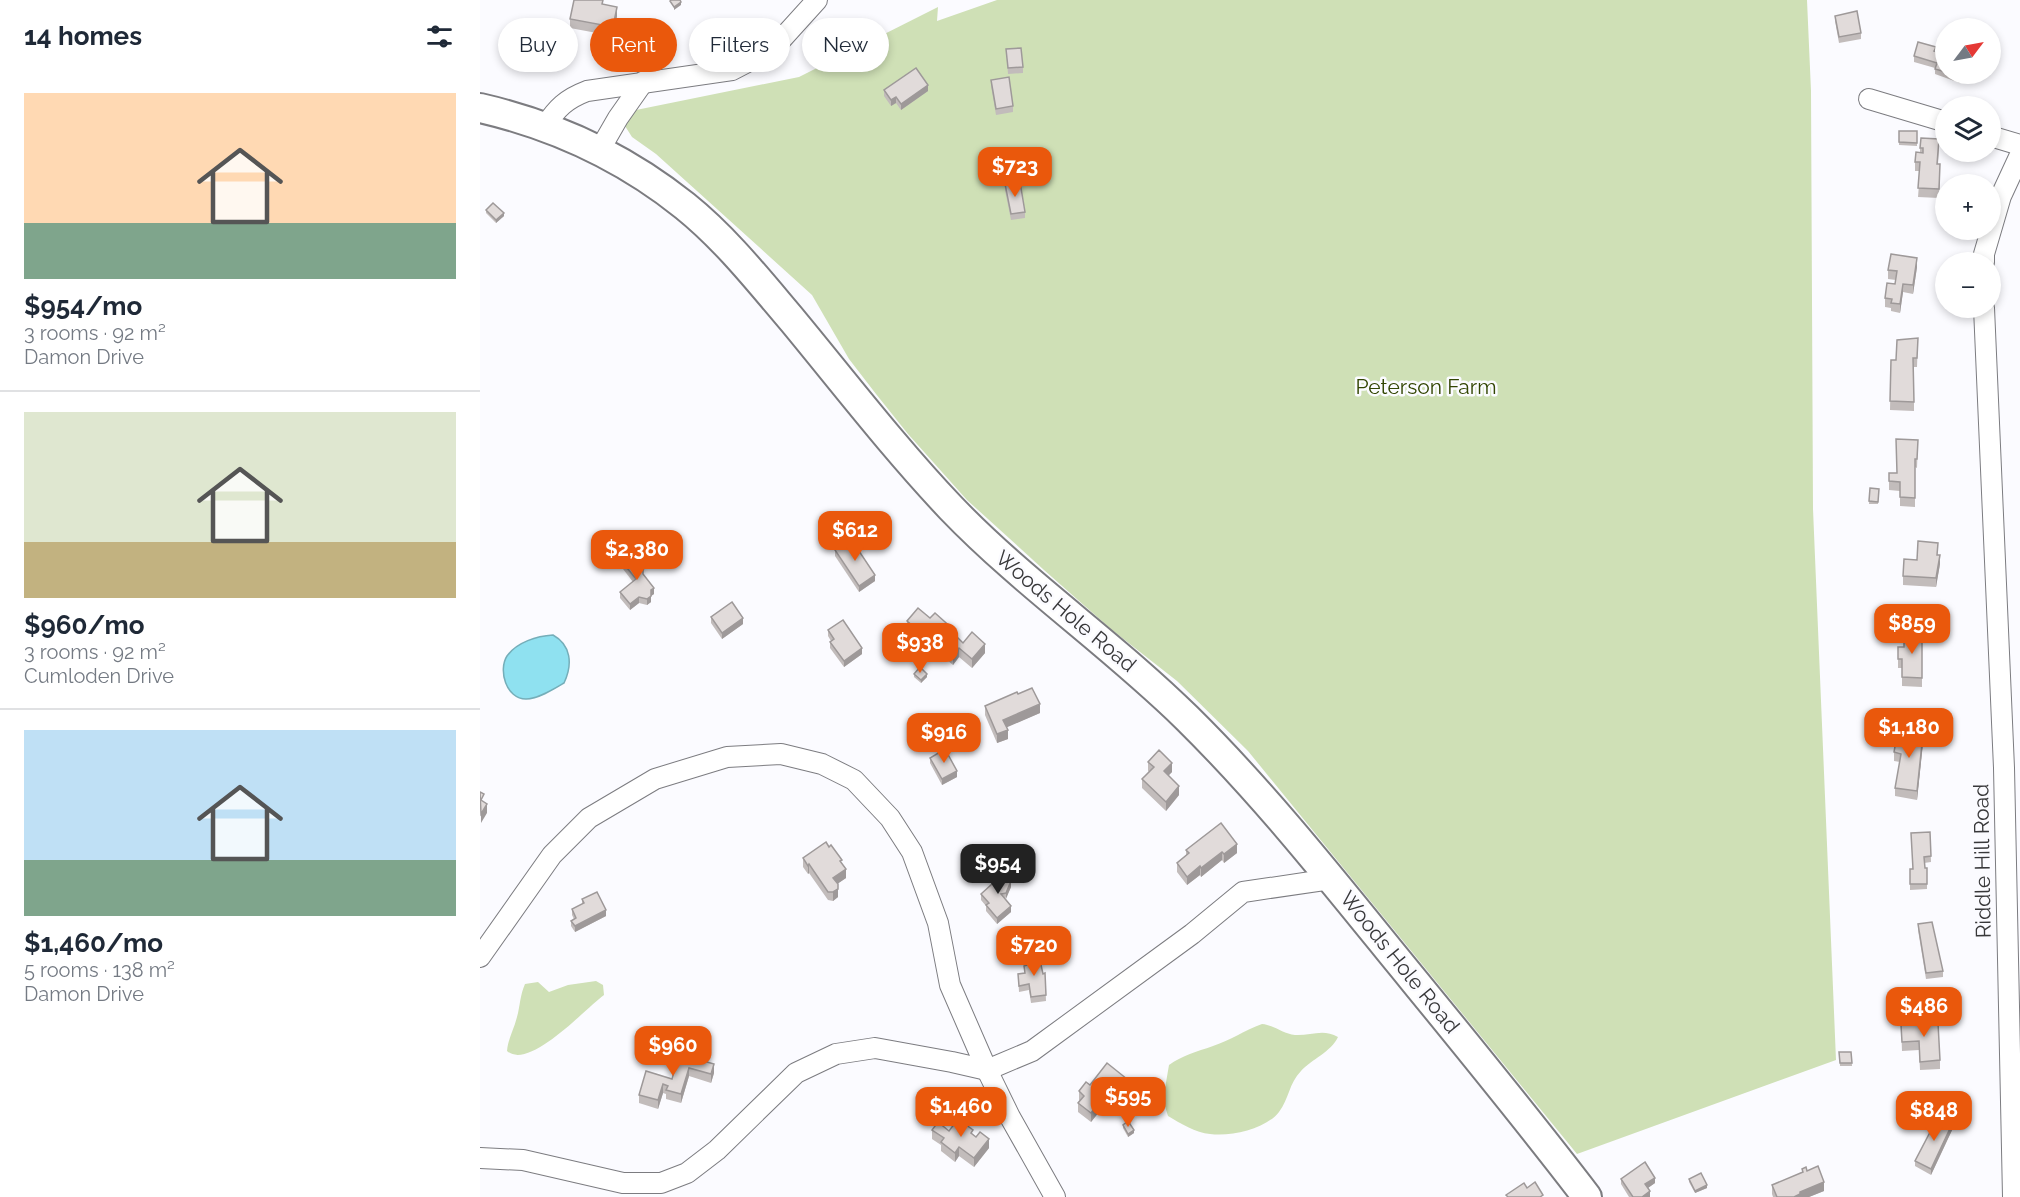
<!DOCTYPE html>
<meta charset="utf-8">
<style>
:root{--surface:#fff;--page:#f2f2f3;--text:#1f2937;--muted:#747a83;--line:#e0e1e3;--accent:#ea580c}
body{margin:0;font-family:Raleway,sans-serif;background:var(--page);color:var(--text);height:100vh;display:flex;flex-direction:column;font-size:22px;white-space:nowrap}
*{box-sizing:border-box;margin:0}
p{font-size:20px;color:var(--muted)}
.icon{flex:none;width:33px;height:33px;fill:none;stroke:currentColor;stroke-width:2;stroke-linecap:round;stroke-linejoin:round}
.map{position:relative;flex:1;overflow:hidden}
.details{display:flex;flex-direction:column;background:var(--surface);width:480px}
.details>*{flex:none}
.banner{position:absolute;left:18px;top:18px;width:570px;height:54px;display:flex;gap:12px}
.needle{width:39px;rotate:58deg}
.buttons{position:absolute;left:1455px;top:18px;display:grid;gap:12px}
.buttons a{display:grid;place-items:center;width:66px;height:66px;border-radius:50%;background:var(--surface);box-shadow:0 3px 9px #0003;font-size:30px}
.price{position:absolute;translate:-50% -51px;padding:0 14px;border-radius:12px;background:var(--accent);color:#fff;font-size:20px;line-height:39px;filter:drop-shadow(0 2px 3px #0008)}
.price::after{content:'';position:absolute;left:50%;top:36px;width:18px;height:14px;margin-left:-9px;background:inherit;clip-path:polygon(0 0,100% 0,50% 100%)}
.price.active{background:#222;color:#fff}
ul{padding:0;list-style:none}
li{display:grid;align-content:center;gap:12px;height:318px;padding:0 24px}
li+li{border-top:2px solid var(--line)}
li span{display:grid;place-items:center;height:186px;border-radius:0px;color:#555}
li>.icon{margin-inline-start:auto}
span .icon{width:108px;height:108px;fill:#fffc;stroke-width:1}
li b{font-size:26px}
h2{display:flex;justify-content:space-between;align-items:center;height:72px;padding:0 24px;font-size:26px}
.tag{padding:0 21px;border-radius:27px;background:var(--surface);box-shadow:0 3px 9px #0003;font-size:21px;line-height:54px}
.tag.active{background:var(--accent);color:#fff}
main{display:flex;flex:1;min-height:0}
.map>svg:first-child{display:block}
.green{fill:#cfe0b6}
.water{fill:#8fe1f0;stroke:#75aeb9;stroke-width:1.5}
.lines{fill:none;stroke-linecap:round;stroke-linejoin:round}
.minor-casing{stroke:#7c7c80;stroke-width:22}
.highway-casing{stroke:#7c7c80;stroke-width:32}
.minor{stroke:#fff;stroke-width:20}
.highway{stroke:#fff;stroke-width:28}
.wall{fill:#c2bcbb}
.shaded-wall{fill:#9e9999}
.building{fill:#e1dbda;stroke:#9e9999;stroke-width:1.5}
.labels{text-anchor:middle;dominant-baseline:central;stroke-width:5;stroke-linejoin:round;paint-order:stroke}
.park-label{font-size:21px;fill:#324502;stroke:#fbfbff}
.street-label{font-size:21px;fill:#38383a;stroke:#fbfbff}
</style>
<main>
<section class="details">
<h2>14 homes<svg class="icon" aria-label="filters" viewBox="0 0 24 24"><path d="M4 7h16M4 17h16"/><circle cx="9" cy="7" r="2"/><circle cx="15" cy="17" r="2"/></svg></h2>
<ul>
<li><span style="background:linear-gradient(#ffd9b3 70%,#7fa58c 0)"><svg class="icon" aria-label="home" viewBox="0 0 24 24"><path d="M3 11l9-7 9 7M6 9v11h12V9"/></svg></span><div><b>$954/mo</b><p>3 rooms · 92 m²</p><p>Damon Drive</p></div></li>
<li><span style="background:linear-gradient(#dfe7d0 70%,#c2b280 0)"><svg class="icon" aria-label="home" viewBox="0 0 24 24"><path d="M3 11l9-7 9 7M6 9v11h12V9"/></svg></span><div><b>$960/mo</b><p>3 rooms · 92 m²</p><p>Cumloden Drive</p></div></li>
<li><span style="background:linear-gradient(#bfe0f5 70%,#7fa58c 0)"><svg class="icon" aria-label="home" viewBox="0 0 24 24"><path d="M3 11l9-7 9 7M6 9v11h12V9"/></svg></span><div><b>$1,460/mo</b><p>5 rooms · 138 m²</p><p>Damon Drive</p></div></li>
</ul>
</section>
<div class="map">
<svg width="1540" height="1197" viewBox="0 0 1540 1197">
<rect width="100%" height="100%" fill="#fbfbff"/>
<g class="green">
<path d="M517,0H1327L1331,91L1333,509L1356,1060L1097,1154L768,751L697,681L632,630L564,570L487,500L428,434L396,394L369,359L332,295L176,154L152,137L145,126L148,119L156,110L319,77L458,7L457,21Z"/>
<path d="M116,981L123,985L124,995C106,1008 49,1071 27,1051C28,1039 34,1029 37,1017C40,1006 40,995 45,984L58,982L69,992L88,985Z"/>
<path d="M782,1024C794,1025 803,1034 815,1035C830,1036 843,1028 858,1037C851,1052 832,1059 821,1071C809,1083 809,1099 799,1112C786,1129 751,1137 730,1134C716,1133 700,1123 688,1116L683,1100L689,1065C703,1055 716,1052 733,1046C749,1041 765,1030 782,1024Z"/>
</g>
<path class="water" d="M73,635C91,645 93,664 84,683C74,689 58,699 46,699C26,699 18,670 27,656C37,642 57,636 73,635Z"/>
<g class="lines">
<g class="minor-casing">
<g id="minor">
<path d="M1389,99L1466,122"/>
<path d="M65,126C77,108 86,99 107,91L252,70L283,54L299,42L337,0"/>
<path d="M1510,136L1540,145"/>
<path d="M119,151L138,118L164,81"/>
<path d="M1504,262V254L1521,196L1540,155"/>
<path d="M1504,308L1524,768L1533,1197"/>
<path d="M0,957L72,855L109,818L175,779L247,757L301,754L342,764L374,780L410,818L432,852L458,923L470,985L507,1070L530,1117L575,1197"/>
<path d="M0,1158L43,1160L143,1183H181L207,1173L237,1150L316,1073L356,1054L395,1048L472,1062L507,1070L552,1051L712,934L763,892L851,879"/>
</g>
</g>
<g class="highway-casing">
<path id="highway" d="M0,108C74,125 145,158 205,206C246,239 279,281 313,321C365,384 415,449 471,508C544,584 632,644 707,718C780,790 845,871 909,950C976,1032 1043,1113 1107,1197"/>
</g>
<use href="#minor" class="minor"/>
<use href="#highway" class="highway"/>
</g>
<g class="wall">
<path d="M123,4L137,16L133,36L90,28V19Z"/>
<path d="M1355,16L1381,33V39L1359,43L1355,21Z"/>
<path d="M526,49L543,67V73L528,74Z"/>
<path d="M1456,51L1460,53L1466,52V74H1483L1480,83L1455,74V68L1434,62V56Z"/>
<path d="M511,80L533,106V112L516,115L511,86Z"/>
<path d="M404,90L448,91L421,110L416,103L411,106L404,96Z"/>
<path d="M1419,131H1437V146L1419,145Z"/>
<path d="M1440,148H1459L1458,164L1460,173L1459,198L1438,197L1440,171H1435V162L1440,152Z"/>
<path d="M525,184L545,212V218L531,220L525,190Z"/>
<path d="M6,210L24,216L16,223L6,213Z"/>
<path d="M1437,267L1433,294L1423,292L1420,313L1411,311V308L1405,307V298L1415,284L1416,280L1408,279V270Z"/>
<path d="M1438,338L1437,367H1434V411L1410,410L1411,360H1416Z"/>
<path d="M1438,440L1437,468L1435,467V507L1420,506V491L1409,490V473H1417Z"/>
<path d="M1390,488L1399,489L1398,504H1389Z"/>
<path d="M355,550L395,581L379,592L355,556Z"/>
<path d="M1458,555L1460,564L1456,587L1423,585V576L1437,560Z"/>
<path d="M143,563L165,569L163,570V574L174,594L171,596V602L167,605L159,603L150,610L140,598V592L153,582L143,569Z"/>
<path d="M231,617L263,624L242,639L231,623Z"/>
<path d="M450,618L474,635L483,643L505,653L492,668L479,657L473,665L441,638L439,640L427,629V621Z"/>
<path d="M348,630L382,654L364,667L350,648V642L351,641L348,636Z"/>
<path d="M1442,633V687L1422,686V668H1418V647H1424Z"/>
<path d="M434,674L447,677L441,683L434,677Z"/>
<path d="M538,694L560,713L526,727L528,739L517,743L505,715V706Z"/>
<path d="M1443,743L1437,800L1415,796V788L1420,762L1414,761V752Z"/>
<path d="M450,758L477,777L462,785L450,763Z"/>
<path d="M668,762L692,772L688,776L699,795L686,811L662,788V779L669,772L668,771Z"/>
<path d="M1450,832L1451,862L1444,863L1445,868H1447V889L1430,890V869H1432Z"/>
<path d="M706,850L757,853L744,863L742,860L721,877L720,875L707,885L697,872V863L706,855Z"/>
<path d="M323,858L362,864L366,878L358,883V897L353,901L348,900L329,873L328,874L323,867Z"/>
<path d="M512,884L531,887L525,899L531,912L517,924L506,911V906L501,900V894Z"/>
<path d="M102,899L126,916L95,932L91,926V921L94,919L92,915V909L102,904Z"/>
<path d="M1438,924L1463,971V977L1446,979L1438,930Z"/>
<path d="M541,940L563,951L547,958L563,974L565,973L566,1001L551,1003L549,990L539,992L538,974H544V966H546V958L541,946Z"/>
<path d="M1455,1023L1460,1060V1069L1440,1070L1439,1050L1422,1051L1421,1025Z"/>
<path d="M1359,1052H1371L1372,1066H1360Z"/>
<path d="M199,1054L234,1073L231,1083L209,1076L201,1103L186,1099V1094L183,1093L178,1109L159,1103V1095L192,1079Z"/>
<path d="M610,1085L647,1088L632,1106L627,1102L611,1122L598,1112V1103L600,1101L599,1100V1091Z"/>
<path d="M643,1125L654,1133L648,1137L643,1128Z"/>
<path d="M1473,1128L1451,1175L1435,1166V1161Z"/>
<path d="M452,1130L469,1131L493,1135L509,1148L494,1167L479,1156L475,1162L461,1151V1145L452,1139Z"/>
<path d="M1322,1169L1327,1171L1344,1191L1329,1197H1293L1292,1194V1185L1322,1173Z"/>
<path d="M1141,1179L1175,1183L1168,1188L1170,1197H1149L1141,1184Z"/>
<path d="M1209,1179L1227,1188L1215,1193L1209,1182Z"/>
</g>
<g class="shaded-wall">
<path d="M201,2V5L194,10V7Z"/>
<path d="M137,7V16L133,36V27Z"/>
<path d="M448,85V91L421,110V104Z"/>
<path d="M416,97V103L411,106V100Z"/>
<path d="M24,213V216L16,223V220Z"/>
<path d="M1437,258V267L1433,294V285Z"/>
<path d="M1423,284V292L1420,313V304Z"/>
<path d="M1460,555V564L1456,587V578Z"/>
<path d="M395,575V581L379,592V586Z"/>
<path d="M174,588V594L171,596V602L167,605V599L171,590Z"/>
<path d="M159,597V603L150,610V604Z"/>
<path d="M263,618V624L242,639V633Z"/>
<path d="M441,629V638L439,640V631Z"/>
<path d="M505,644V653L492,668V659Z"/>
<path d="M382,648V654L364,667V661Z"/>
<path d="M479,648V657L473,665V656Z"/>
<path d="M447,674V677L441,683V680Z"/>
<path d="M560,704V713L523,729V720Z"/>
<path d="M528,730V739L517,743V734Z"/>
<path d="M1443,734V743L1437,800V791Z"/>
<path d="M692,763V772L684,780V771Z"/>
<path d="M477,771V777L462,785V779Z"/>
<path d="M699,786V795L686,811V802Z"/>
<path d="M7,804V813L1,823V814Z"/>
<path d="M757,844V853L744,863V854Z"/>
<path d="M742,852V860L721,877V868Z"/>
<path d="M329,864V873L328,874V866Z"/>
<path d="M720,866V875L707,885V877Z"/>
<path d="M366,869V878L353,887V878Z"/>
<path d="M531,881V887L526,899V893Z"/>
<path d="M358,884V897L353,901V892Z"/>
<path d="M531,906V912L517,924V918Z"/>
<path d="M126,910V916L95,932V926Z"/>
<path d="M563,945V951L546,958V952Z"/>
<path d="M234,1064V1073L231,1083V1074Z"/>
<path d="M209,1068V1076L201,1103V1094Z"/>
<path d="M647,1079V1088L632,1106V1097Z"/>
<path d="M183,1084V1093L178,1109V1100Z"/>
<path d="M627,1093V1102L611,1122V1113Z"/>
<path d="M1473,1122V1128L1451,1175V1169Z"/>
<path d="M654,1130V1133L648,1137V1134Z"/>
<path d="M509,1139V1148L494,1167V1158Z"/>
<path d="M479,1147V1156L475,1162V1153Z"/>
<path d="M1175,1178V1183L1165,1190V1184Z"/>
<path d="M1344,1182V1191L1329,1197H1314L1320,1192Z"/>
<path d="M1227,1185V1188L1215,1193V1191Z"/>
<path d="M1170,1191V1197H1162Z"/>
</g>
<g class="building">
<path d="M94,0H123L122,4L137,7L133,27L90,19Z"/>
<path d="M191,0H200L201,2L194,7L190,1Z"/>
<path d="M1377,11L1381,33L1359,37L1355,16Z"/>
<path d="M1438,42L1456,47L1454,51L1460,53L1461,51L1466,52V72L1455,69L1457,63L1434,56Z"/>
<path d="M541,48L543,67L528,68L526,49Z"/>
<path d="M436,68L448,85L421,104L416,97L411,100L404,90Z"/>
<path d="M1470,74H1481L1480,77Z"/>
<path d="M529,77L533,106L516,109L511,80Z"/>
<path d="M1419,131H1437V143L1419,142Z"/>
<path d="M1441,138L1459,139L1457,164H1460L1459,189L1438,188L1440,162H1435L1436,152L1443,153V148H1440Z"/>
<path d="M540,182L545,212L531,214L525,184Z"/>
<path d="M13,203L24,213L16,220L6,210Z"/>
<path d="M1411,254L1437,258L1433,285L1423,284L1420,304L1411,303L1412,299L1405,298L1407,283L1415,284L1417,271L1408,270Z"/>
<path d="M1438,338L1437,358H1433L1434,402L1410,401L1411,360H1416L1417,340Z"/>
<path d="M1416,439L1438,440L1437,459H1435V498L1420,497V482L1409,481V473H1417Z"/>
<path d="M1390,488L1399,489L1398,502L1389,501Z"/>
<path d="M371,539L395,575L379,586L355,550Z"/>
<path d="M1438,541L1458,543L1457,555H1460L1456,578L1423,576L1424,559L1437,560Z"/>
<path d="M155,552L165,563L163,564V574L174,588L171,590V596L167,599L159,597L150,604L140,592L156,579L143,563Z"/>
<path d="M252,602L263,618L242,633L231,617Z"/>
<path d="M438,608L450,618L455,613L474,630L472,632L483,643L492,632L505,644L492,659L479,648L473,656L441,629L439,631L427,621Z"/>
<path d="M363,620L382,648L364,661L350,642L354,639L348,630Z"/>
<path d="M1424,632L1442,633V678L1422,677V659H1418V647H1424Z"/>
<path d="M440,667L447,674L441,680L434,674Z"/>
<path d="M552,688L560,704L523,720L528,730L517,734L505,706L537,692L538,694Z"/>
<path d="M1418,730L1443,734L1437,791L1415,788L1421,754L1414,752Z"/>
<path d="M465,749L477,771L462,779L450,758Z"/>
<path d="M679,750L692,763L684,771L699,786L686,802L662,779L674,767L668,762Z"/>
<path d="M0,792L4,794L1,800L7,804L1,814Z"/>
<path d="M741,823L757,844L744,854L742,852L721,868L720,866L707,877L697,863L709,853L706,850Z"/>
<path d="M1450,832L1451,856L1444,857L1445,868H1447V884H1430V869H1433L1431,833Z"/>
<path d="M346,842L349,847L351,845L362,860L360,861L366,869L353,878L358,884V889L353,892H348L329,864L328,866L323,858Z"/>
<path d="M526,874L531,881L526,893L521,894L531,906L517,918L506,905L509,903L501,894L512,884V879Z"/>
<path d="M117,892L126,910L95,926L91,921L96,918L92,909L104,903L102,899Z"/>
<path d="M1452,922L1463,971L1446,973L1438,924Z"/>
<path d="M557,932L563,945L546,952L541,940Z"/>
<path d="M559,956L563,974L565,973L566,995L551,997L549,984L539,986L538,974L545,973L544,966L547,965L546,958Z"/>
<path d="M1445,1013H1451L1455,1017V1023H1458L1460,1060L1440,1062L1439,1041L1422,1042L1421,1025L1442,1024V1017Z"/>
<path d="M1359,1052H1371L1372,1063H1360Z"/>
<path d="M199,1054L234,1064L231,1074L209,1068L201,1094L186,1090L188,1086L183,1084L178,1100L159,1095L166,1071L192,1079Z"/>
<path d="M627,1063L647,1079L632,1097L627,1093L611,1113L598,1103L604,1096L599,1091L606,1082L610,1085Z"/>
<path d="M1459,1115L1473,1122L1451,1169L1435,1161Z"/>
<path d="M478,1119L493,1130L491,1133L496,1137L500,1132L509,1139L494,1158L479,1147L475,1153L461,1142L464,1138L452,1130L458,1122L469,1131Z"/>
<path d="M648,1121L654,1130L648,1134L643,1125Z"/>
<path d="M1165,1162L1175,1178L1165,1184L1170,1191L1162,1197H1153L1141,1179Z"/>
<path d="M1338,1166L1344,1182L1320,1192V1194L1314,1197H1297L1292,1185L1323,1172L1322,1169L1326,1167L1327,1171Z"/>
<path d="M1221,1173L1227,1185L1215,1191L1209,1179Z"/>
<path d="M1055,1182L1063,1195L1060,1197H1028L1026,1195L1044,1183L1047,1188Z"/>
</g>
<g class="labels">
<g class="park-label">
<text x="946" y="386">Peterson Farm</text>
</g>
<g class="street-label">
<text transform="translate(586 611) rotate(40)">Woods Hole Road</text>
<text transform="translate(1502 861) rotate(-91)">Riddle Hill Road</text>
<text transform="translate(920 962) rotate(51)">Woods Hole Road</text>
</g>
</g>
</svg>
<div class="buttons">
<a><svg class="needle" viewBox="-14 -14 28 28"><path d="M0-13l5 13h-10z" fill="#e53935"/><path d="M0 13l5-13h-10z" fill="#747a83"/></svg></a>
<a><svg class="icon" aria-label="layers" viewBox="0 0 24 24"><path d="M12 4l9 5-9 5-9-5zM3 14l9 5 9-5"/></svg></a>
<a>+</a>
<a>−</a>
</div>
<b class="price" style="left:535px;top:198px">$723</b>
<b class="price" style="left:375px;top:562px">$612</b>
<b class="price" style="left:157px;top:581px">$2,380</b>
<b class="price" style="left:1432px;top:655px">$859</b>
<b class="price" style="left:440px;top:674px">$938</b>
<b class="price" style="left:1429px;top:759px">$1,180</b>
<b class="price" style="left:464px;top:764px">$916</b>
<b class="price active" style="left:518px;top:895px">$954</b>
<b class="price" style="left:554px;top:977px">$720</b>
<b class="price" style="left:1444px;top:1038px">$486</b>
<b class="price" style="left:193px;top:1077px">$960</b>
<b class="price" style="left:648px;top:1128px">$595</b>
<b class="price" style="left:481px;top:1138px">$1,460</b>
<b class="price" style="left:1454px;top:1142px">$848</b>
<div class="banner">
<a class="tag">Buy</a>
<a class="tag active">Rent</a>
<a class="tag">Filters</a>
<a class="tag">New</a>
</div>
</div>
</main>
